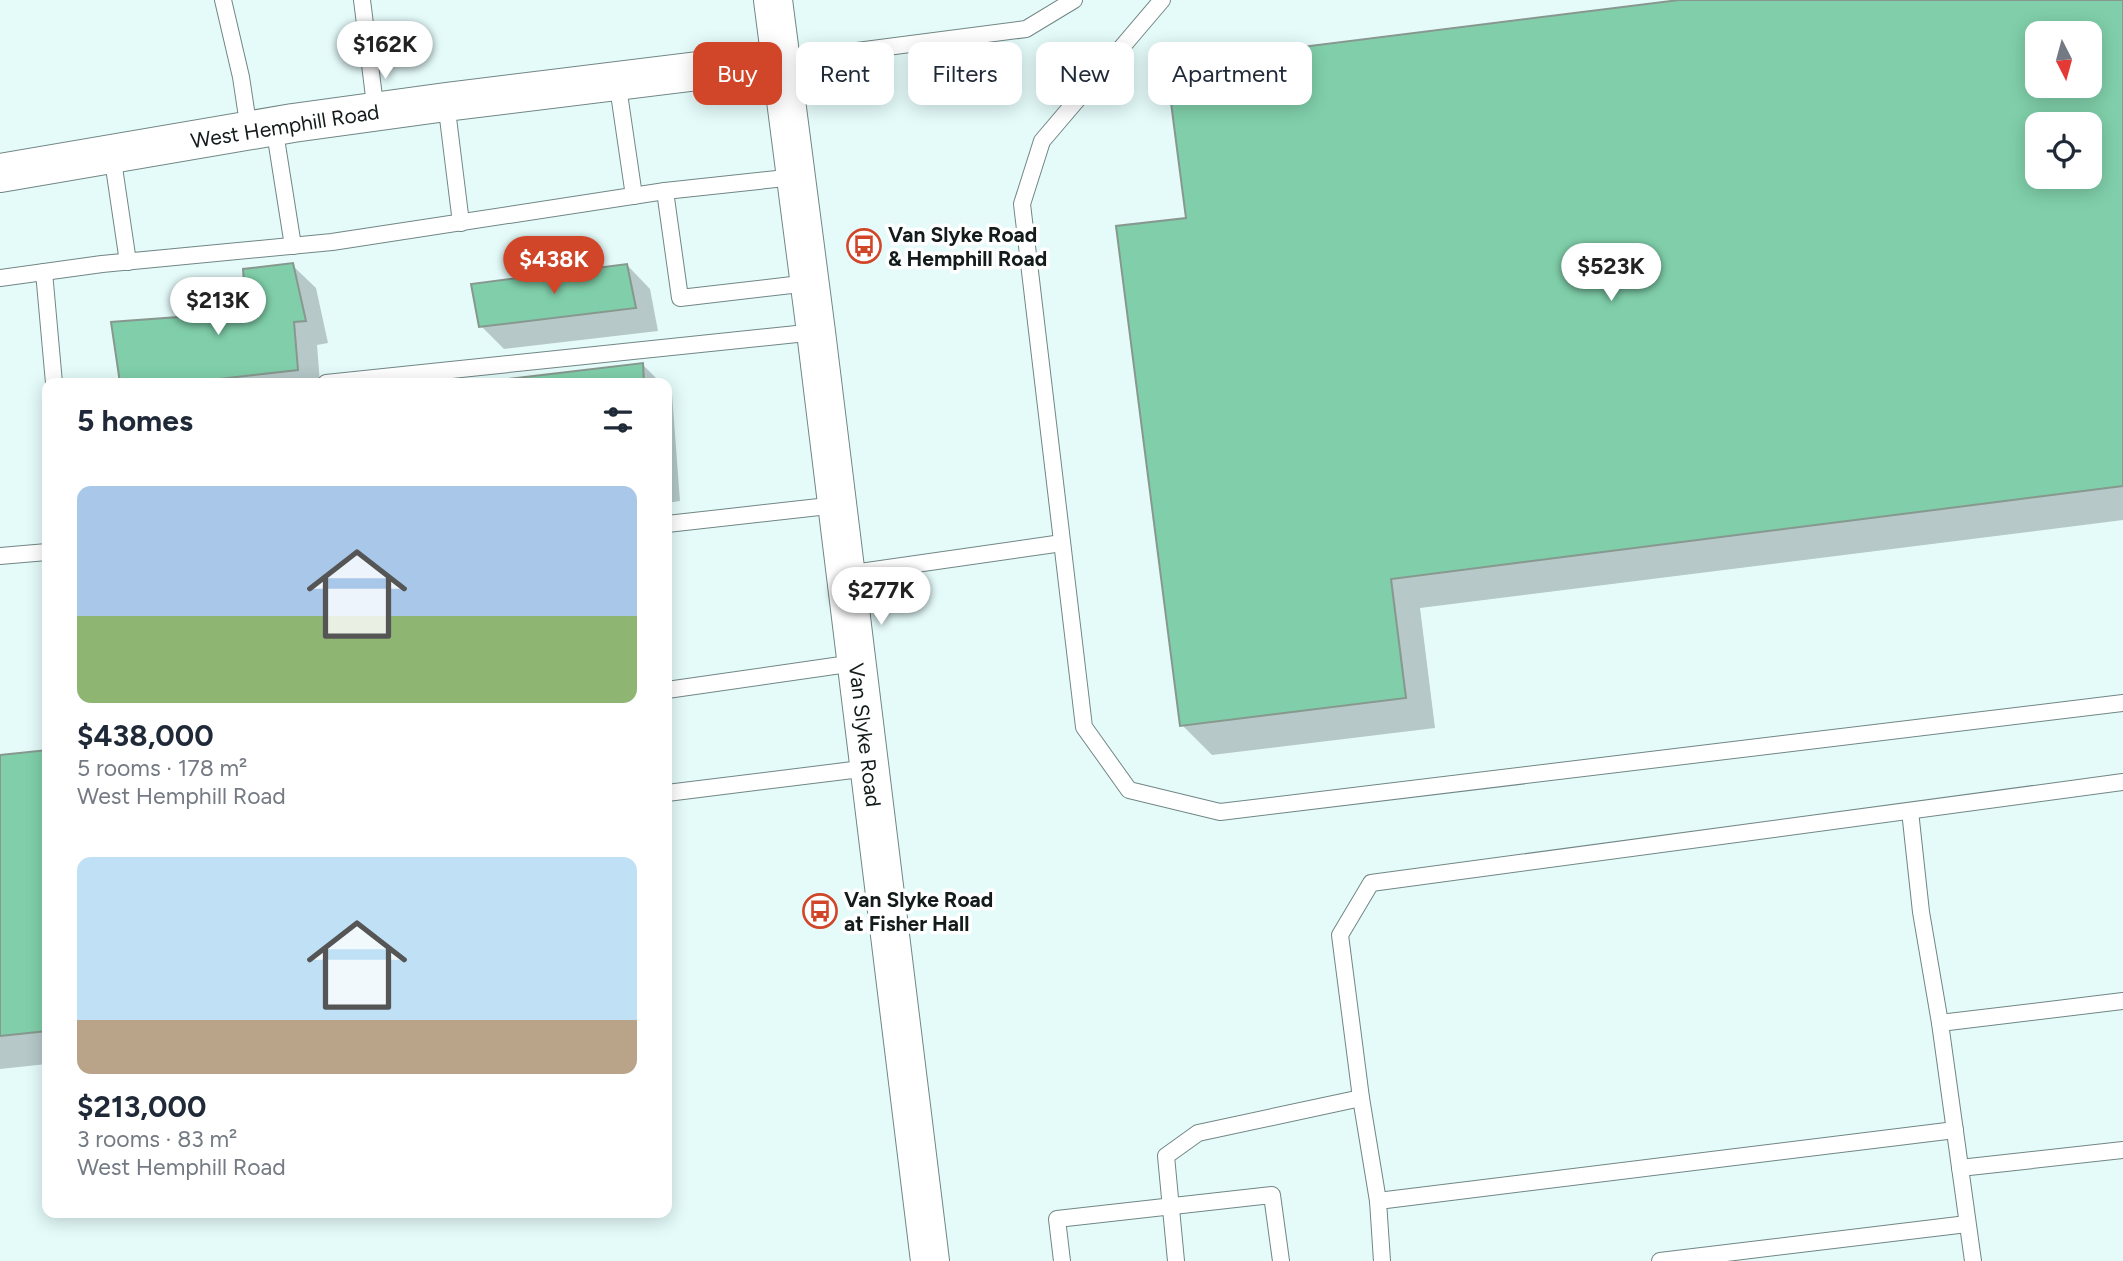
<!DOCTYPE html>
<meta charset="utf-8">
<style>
:root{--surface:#fff;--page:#f2f2f3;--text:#1f2937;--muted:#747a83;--accent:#d14628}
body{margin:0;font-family:Figtree,sans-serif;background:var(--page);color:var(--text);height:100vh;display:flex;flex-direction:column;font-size:26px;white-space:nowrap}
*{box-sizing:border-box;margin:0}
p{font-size:23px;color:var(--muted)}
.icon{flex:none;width:38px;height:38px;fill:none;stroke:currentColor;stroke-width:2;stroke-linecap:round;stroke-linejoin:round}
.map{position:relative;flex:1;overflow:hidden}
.drawer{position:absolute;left:42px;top:378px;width:630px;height:840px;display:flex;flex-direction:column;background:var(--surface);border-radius:14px;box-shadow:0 4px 18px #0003}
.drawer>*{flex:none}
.guide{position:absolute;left:693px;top:42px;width:665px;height:63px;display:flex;gap:14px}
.needle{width:46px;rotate:174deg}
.tools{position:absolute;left:2025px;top:21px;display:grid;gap:14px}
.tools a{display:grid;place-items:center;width:77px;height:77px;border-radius:14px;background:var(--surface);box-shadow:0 4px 18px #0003;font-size:35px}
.price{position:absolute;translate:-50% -60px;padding:0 16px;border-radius:24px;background:#fff;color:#222;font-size:23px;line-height:46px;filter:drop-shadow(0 2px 4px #0008)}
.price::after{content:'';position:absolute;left:50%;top:42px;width:21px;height:16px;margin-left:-10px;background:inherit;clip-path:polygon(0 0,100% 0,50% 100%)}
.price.selected{background:var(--accent);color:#fff}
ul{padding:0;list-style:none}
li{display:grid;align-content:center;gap:14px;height:371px;padding:0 35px}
li span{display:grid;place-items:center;height:217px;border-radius:14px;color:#555}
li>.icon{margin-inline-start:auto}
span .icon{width:126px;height:126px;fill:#fffc;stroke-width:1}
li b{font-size:30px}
h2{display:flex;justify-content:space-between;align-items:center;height:84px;padding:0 35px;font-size:30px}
.chip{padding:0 24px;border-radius:14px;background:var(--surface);box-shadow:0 4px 18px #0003;font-size:24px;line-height:63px}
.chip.selected{background:var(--accent);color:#fff}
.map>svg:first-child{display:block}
.shadow{fill:#0003;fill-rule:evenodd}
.building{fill:#80cfaa;stroke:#87988f;stroke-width:2;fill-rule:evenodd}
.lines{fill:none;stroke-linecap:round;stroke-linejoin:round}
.lane-casing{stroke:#718685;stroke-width:18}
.secondary-casing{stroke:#718685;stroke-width:40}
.lane{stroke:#fff;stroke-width:16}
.secondary{stroke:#fff;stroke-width:38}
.labels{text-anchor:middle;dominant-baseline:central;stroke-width:7;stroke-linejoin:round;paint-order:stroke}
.street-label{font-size:21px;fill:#131b1b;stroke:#fff}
.poi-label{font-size:21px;font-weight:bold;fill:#131b1b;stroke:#fff;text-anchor:start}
</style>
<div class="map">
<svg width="2123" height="1261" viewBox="0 0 2123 1261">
<rect width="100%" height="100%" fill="#e4fbfa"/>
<g class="shadow">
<path d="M1693,0H2123V520L1420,608L1435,728L1212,755L1182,725L1188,220ZM2037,33H2090V86H2037ZM2037,124H2090V177H2037Z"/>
<path d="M292,265L316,288L328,343L317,345L320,383H122L113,323L248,313Z"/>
<path d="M627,265L650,289L658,331L504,349L481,326Z"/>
<path d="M642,364L661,383H488Z"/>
<path d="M667,389L672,394L680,501L667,503Z"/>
<path d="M47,752V1064L0,1069V757Z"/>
</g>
<g class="building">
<path d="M1679,0H2123V486L1391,579L1406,698L1180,726L1116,226L1186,218L1166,64ZM2037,33H2090V86H2037ZM2037,124H2090V177H2037Z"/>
<path d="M293,263L306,321L294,322L298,370L184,383H120L111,322L246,312L243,269Z"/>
<path d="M627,264L636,308L479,327L471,284Z"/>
<path d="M643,363L644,383H473Z"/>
<path d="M47,750V1031L0,1036V755Z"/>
</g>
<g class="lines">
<g class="lane-casing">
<g id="lane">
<path d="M223,0L241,77L249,130"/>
<path d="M362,0L376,113"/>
<path d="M1162,0L1042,141L1022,204L1084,727L1129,790L1220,812L2123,703"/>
<path d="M780,61L1026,29L1074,0"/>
<path d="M617,80L634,196"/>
<path d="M446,102L461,223"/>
<path d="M274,126L293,246"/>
<path d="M112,154L128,262"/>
<path d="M665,191L680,298L809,283"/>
<path d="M44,272L54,383"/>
<path d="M0,278L102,264L332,242L665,191L795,177"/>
<path d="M326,383L816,332"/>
<path d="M667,524L837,505"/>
<path d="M0,556L47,552"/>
<path d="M846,574L1062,543"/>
<path d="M667,690L855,663"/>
<path d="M667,793L869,768"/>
<path d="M1910,811L1921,912L1940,1023L1973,1261"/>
<path d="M1940,1023L2123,1001"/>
<path d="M1960,1168L2123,1150"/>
<path d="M1378,1201L1361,1098L1340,935L1371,883L2123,782"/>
<path d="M1062,1261L1057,1219L1272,1195L1281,1261"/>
<path d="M1176,1261L1166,1156L1198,1133L1361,1098"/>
<path d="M1382,1261L1378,1201L1955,1130"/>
<path d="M1660,1261L1967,1224"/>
</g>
</g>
<g class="secondary-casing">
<g id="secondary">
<path d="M773,0L816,332L930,1261"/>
<path d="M0,173L293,123L446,102L780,61"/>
</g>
</g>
<use href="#lane" class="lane"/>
<use href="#secondary" class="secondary"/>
</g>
<defs>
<g id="bus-ring" transform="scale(1.75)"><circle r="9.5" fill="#fff" stroke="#d14628" stroke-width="1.5"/><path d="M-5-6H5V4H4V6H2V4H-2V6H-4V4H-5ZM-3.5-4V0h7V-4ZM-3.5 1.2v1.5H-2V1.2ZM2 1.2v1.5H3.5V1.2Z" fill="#d14628"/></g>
</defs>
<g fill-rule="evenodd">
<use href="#bus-ring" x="864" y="246"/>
<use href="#bus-ring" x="820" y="911"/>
</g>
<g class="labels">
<g class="street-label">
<text transform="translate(285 126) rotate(-9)">West Hemphill Road</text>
<text transform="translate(865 735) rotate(83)">Van Slyke Road</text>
</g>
<g class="poi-label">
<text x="888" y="234">Van Slyke Road<tspan x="888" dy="24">&amp; Hemphill Road</tspan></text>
<text x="844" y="899">Van Slyke Road<tspan x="844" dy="24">at Fisher Hall</tspan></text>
</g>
</g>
</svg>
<div class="tools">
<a><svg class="needle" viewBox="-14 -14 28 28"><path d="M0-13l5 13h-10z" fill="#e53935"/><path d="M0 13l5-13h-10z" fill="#747a83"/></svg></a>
<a><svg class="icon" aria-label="locate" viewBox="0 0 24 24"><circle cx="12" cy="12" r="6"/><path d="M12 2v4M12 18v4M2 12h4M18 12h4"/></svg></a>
</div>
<b class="price" style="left:385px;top:81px">$162K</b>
<b class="price selected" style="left:554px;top:296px">$438K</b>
<b class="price" style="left:1611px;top:303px">$523K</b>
<b class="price" style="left:218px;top:337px">$213K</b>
<b class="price" style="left:881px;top:627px">$277K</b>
<div class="guide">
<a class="chip selected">Buy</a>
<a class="chip">Rent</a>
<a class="chip">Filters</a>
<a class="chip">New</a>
<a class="chip">Apartment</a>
</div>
<section class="drawer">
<h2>5 homes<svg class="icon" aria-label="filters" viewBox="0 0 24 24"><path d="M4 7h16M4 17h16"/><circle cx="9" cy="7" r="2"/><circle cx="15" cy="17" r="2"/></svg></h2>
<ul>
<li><span style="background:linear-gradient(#a9c7e8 60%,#8fb573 0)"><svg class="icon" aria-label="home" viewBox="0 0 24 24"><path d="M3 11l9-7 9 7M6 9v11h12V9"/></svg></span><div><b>$438,000</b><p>5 rooms · 178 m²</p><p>West Hemphill Road</p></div></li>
<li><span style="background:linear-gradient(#bfe0f5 75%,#b9a48a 0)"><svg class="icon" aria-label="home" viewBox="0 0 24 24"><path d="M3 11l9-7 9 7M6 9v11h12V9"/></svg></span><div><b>$213,000</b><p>3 rooms · 83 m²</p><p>West Hemphill Road</p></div></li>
</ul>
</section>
</div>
